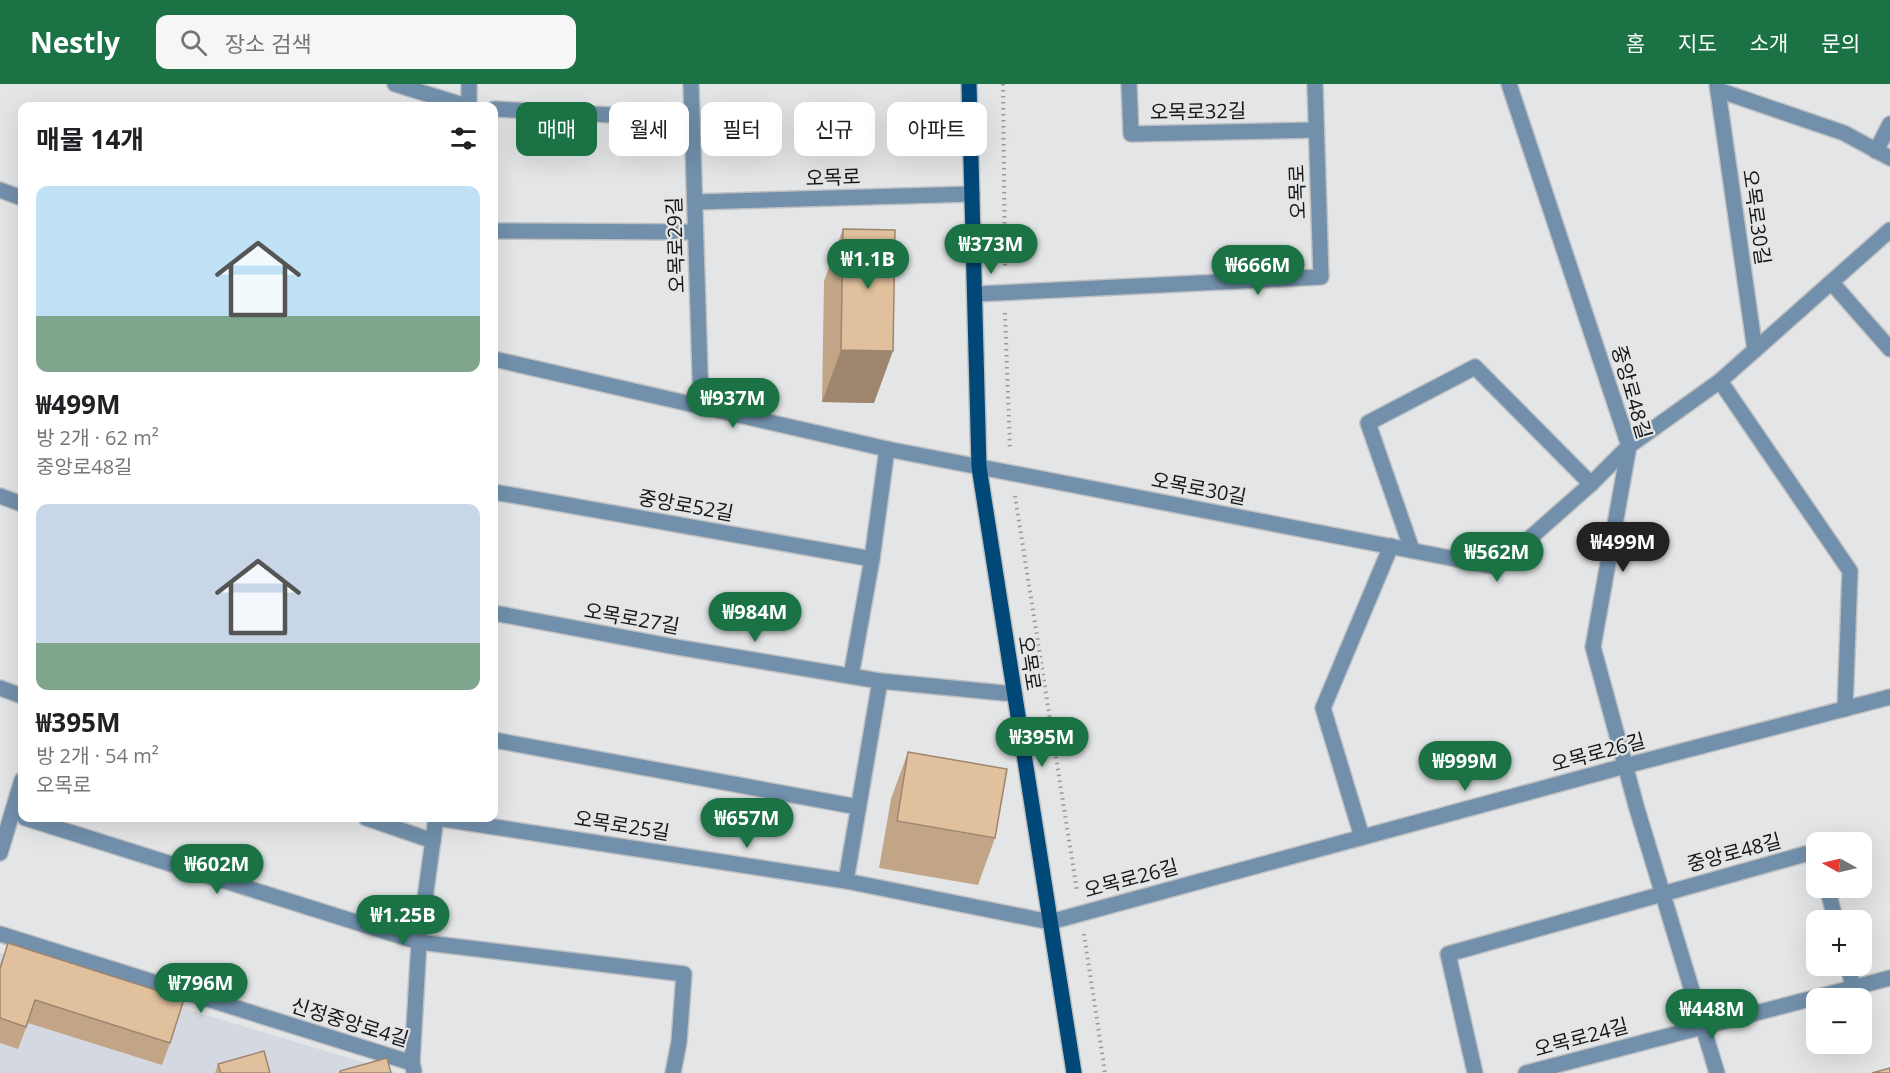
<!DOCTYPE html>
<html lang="ko">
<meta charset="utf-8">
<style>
:root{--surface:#fff;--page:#f6f6f6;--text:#202124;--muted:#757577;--accent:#1a7245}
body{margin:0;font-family:"Open Sans","Noto Sans KR",sans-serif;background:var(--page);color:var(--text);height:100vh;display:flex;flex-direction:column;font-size:22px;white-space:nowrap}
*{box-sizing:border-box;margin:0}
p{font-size:20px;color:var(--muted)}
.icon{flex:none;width:33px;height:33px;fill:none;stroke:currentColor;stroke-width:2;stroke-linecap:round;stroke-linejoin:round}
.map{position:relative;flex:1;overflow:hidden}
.panel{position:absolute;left:18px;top:18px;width:480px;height:720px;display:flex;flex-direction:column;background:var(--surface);border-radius:12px;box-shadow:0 6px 24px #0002}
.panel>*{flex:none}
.guide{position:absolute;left:516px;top:18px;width:570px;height:54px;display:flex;gap:12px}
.needle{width:39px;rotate:278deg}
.fabs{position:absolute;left:1806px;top:748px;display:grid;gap:12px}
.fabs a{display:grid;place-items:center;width:66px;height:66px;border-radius:12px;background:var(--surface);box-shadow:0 6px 24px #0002;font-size:30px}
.price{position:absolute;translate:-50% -51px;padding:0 14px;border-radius:21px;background:var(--accent);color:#fff;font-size:20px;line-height:39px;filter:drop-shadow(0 2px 3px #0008)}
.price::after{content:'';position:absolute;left:50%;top:36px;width:18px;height:14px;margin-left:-9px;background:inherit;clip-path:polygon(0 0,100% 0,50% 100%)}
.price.current{background:#222;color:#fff}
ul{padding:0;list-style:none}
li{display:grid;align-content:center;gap:12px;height:318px;padding:0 18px}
li span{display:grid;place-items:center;height:186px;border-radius:12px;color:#555}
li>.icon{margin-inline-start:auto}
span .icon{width:108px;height:108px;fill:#fffc;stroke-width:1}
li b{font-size:26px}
h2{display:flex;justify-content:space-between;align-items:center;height:72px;padding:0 18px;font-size:26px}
.pill{padding:0 21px;border-radius:12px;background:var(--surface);box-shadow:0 6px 24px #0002;font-size:21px;line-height:54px}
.pill.current{background:var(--accent);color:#fff}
header{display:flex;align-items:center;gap:36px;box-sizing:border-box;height:84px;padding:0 30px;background:var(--accent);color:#fff}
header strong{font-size:28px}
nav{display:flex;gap:33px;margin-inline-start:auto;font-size:21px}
.search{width:420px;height:54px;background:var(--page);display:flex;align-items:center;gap:15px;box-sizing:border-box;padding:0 21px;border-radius:12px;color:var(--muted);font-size:22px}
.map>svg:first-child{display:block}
.built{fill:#d4d8e0}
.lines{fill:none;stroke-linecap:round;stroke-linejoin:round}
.minor-casing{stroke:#bfc0c1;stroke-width:18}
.major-casing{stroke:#bfc0c1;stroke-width:18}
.path{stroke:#98999a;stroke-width:4;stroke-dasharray:1.5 4.5;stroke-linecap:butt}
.minor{stroke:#7290ac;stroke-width:15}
.major{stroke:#004878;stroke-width:15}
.wall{fill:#c2a587}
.shaded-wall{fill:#9e866e}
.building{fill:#e1c09d;stroke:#9e866e;stroke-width:1.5}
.labels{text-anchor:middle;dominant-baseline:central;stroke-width:4.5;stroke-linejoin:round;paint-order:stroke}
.street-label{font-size:20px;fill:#171718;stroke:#e4e5e6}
</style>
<header>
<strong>Nestly</strong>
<div class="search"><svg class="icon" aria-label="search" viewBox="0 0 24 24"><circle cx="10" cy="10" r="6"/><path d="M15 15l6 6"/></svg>장소 검색</div>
<nav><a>홈</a><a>지도</a><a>소개</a><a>문의</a></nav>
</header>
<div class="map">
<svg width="1890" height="989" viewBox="0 0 1890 989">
<rect width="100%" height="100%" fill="#e4e5e6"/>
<path class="built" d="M0,869L395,988V989H0Z"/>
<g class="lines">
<g class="minor-casing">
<g id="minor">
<path d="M395,0L466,22"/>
<path d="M691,0L701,321"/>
<path d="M1129,0L1131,50L1316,46"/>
<path d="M1509,0L1629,362L1593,563L1637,725L1717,989"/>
<path d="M1717,0L1755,266"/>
<path d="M1718,6L1844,49L1890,74"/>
<path d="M469,22V0"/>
<path d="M494,25L692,35"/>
<path d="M1876,67L1890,40"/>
<path d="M0,106L22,114"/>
<path d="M695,118L972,110"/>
<path d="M494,147L695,148"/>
<path d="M1832,199L1890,265"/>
<path d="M975,210L1321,193L1315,0"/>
<path d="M494,275L887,365L1497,483L1591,400L1629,362L1720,297L1890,146"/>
<path d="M1720,297L1850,487L1845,625"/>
<path d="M494,408L872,475"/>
<path d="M0,412L22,420"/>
<path d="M1412,466L1368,339L1475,283L1591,400"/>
<path d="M494,529L670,562L880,597L1014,610"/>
<path d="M851,592L872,475L887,365"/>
<path d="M0,604L22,612"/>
<path d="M494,656L858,723"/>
<path d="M25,734L419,858L684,890L679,958L673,989"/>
<path d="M366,734L433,757"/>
<path d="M436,734L846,797L1050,838L1625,682L1890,613"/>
<path d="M1362,753L1323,624L1391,462"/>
<path d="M0,769L22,696"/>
<path d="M846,797L880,597"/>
<path d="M1827,804L1836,837"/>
<path d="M0,850L412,979"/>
<path d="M1848,882L1853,903"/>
<path d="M414,987L412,979L419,858L436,734"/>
<path d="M1475,989L1448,870L1816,767"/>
<path d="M1526,989L1890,894"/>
</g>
</g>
<g class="major-casing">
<path id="major" d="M969,0L979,383L1074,989"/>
</g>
<g class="path">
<path d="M1003,0L1005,186"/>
<path d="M1005,229L1010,366"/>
<path d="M1015,412L1077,807"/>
<path d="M1084,850L1105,989"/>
</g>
<use href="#minor" class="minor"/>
<use href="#major" class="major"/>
</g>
<g class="wall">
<path d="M843,145L874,319L822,318L824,197Z"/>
<path d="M908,668L995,754L978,801L879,784L891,715Z"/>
<path d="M8,859L170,959L162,981L28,939L18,965L0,959V881Z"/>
<path d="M218,980L270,989H215Z"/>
</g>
<path class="shaded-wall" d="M841,266L893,267L874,319L822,318Z"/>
<g class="building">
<path d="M843,145L895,146L893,267L841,266Z"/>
<path d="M908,668L1007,685L995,754L897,737Z"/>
<path d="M8,859L184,915L170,959L35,916L26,943L0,934V885Z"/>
<path d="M264,967L270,989H221L218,980Z"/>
<path d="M387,974L391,989H340V987Z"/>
<path d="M1890,984V989H1872Z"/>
</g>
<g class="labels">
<g class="street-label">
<text transform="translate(1198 27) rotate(-1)">오목로32길</text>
<text transform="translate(833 93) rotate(-2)">오목로</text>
<text transform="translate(1297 108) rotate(-92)">오목로</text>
<text transform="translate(1757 133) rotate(82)">오목로30길</text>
<text transform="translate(675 161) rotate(-92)">오목로29길</text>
<text transform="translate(1632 308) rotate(74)">중앙로48길</text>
<text transform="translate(1199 404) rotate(11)">오목로30길</text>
<text transform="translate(686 421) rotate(10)">중앙로52길</text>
<text transform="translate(632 534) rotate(10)">오목로27길</text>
<text transform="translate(1030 579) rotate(81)">오목로</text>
<text transform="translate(1598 668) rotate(-15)">오목로26길</text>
<text transform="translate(622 741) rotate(9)">오목로25길</text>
<text transform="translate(1734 768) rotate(-15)">중앙로48길</text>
<text transform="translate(1131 794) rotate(-15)">오목로26길</text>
<text transform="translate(350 938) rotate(17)">신정중앙로4길</text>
<text transform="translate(1581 953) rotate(-15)">오목로24길</text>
</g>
</g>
</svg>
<div class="fabs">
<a><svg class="needle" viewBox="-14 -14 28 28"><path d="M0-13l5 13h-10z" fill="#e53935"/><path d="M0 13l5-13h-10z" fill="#757577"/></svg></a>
<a>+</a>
<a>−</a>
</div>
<b class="price" style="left:991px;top:191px">₩373M</b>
<b class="price" style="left:868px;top:206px">₩1.1B</b>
<b class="price" style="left:1258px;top:212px">₩666M</b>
<b class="price" style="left:733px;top:345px">₩937M</b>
<b class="price current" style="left:1623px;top:489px">₩499M</b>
<b class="price" style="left:1497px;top:499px">₩562M</b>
<b class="price" style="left:755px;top:559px">₩984M</b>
<b class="price" style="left:1042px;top:684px">₩395M</b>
<b class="price" style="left:1465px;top:708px">₩999M</b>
<b class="price" style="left:747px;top:765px">₩657M</b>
<b class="price" style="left:217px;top:811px">₩602M</b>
<b class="price" style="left:403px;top:862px">₩1.25B</b>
<b class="price" style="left:201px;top:930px">₩796M</b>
<b class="price" style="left:1712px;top:956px">₩448M</b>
<div class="guide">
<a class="pill current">매매</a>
<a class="pill">월세</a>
<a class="pill">필터</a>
<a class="pill">신규</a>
<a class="pill">아파트</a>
</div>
<section class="panel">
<h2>매물 14개<svg class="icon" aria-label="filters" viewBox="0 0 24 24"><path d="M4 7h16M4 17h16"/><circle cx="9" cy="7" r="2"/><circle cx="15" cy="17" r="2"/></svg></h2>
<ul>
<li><span style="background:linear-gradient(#bfe0f5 70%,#7fa58c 0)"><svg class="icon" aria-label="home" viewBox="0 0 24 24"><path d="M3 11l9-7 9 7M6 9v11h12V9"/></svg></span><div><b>₩499M</b><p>방 2개 · 62 m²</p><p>중앙로48길</p></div></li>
<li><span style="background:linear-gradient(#c9d6e8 75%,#7fa58c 0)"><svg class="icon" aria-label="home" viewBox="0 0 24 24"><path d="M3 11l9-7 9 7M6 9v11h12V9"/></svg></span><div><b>₩395M</b><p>방 2개 · 54 m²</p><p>오목로</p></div></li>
</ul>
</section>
</div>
